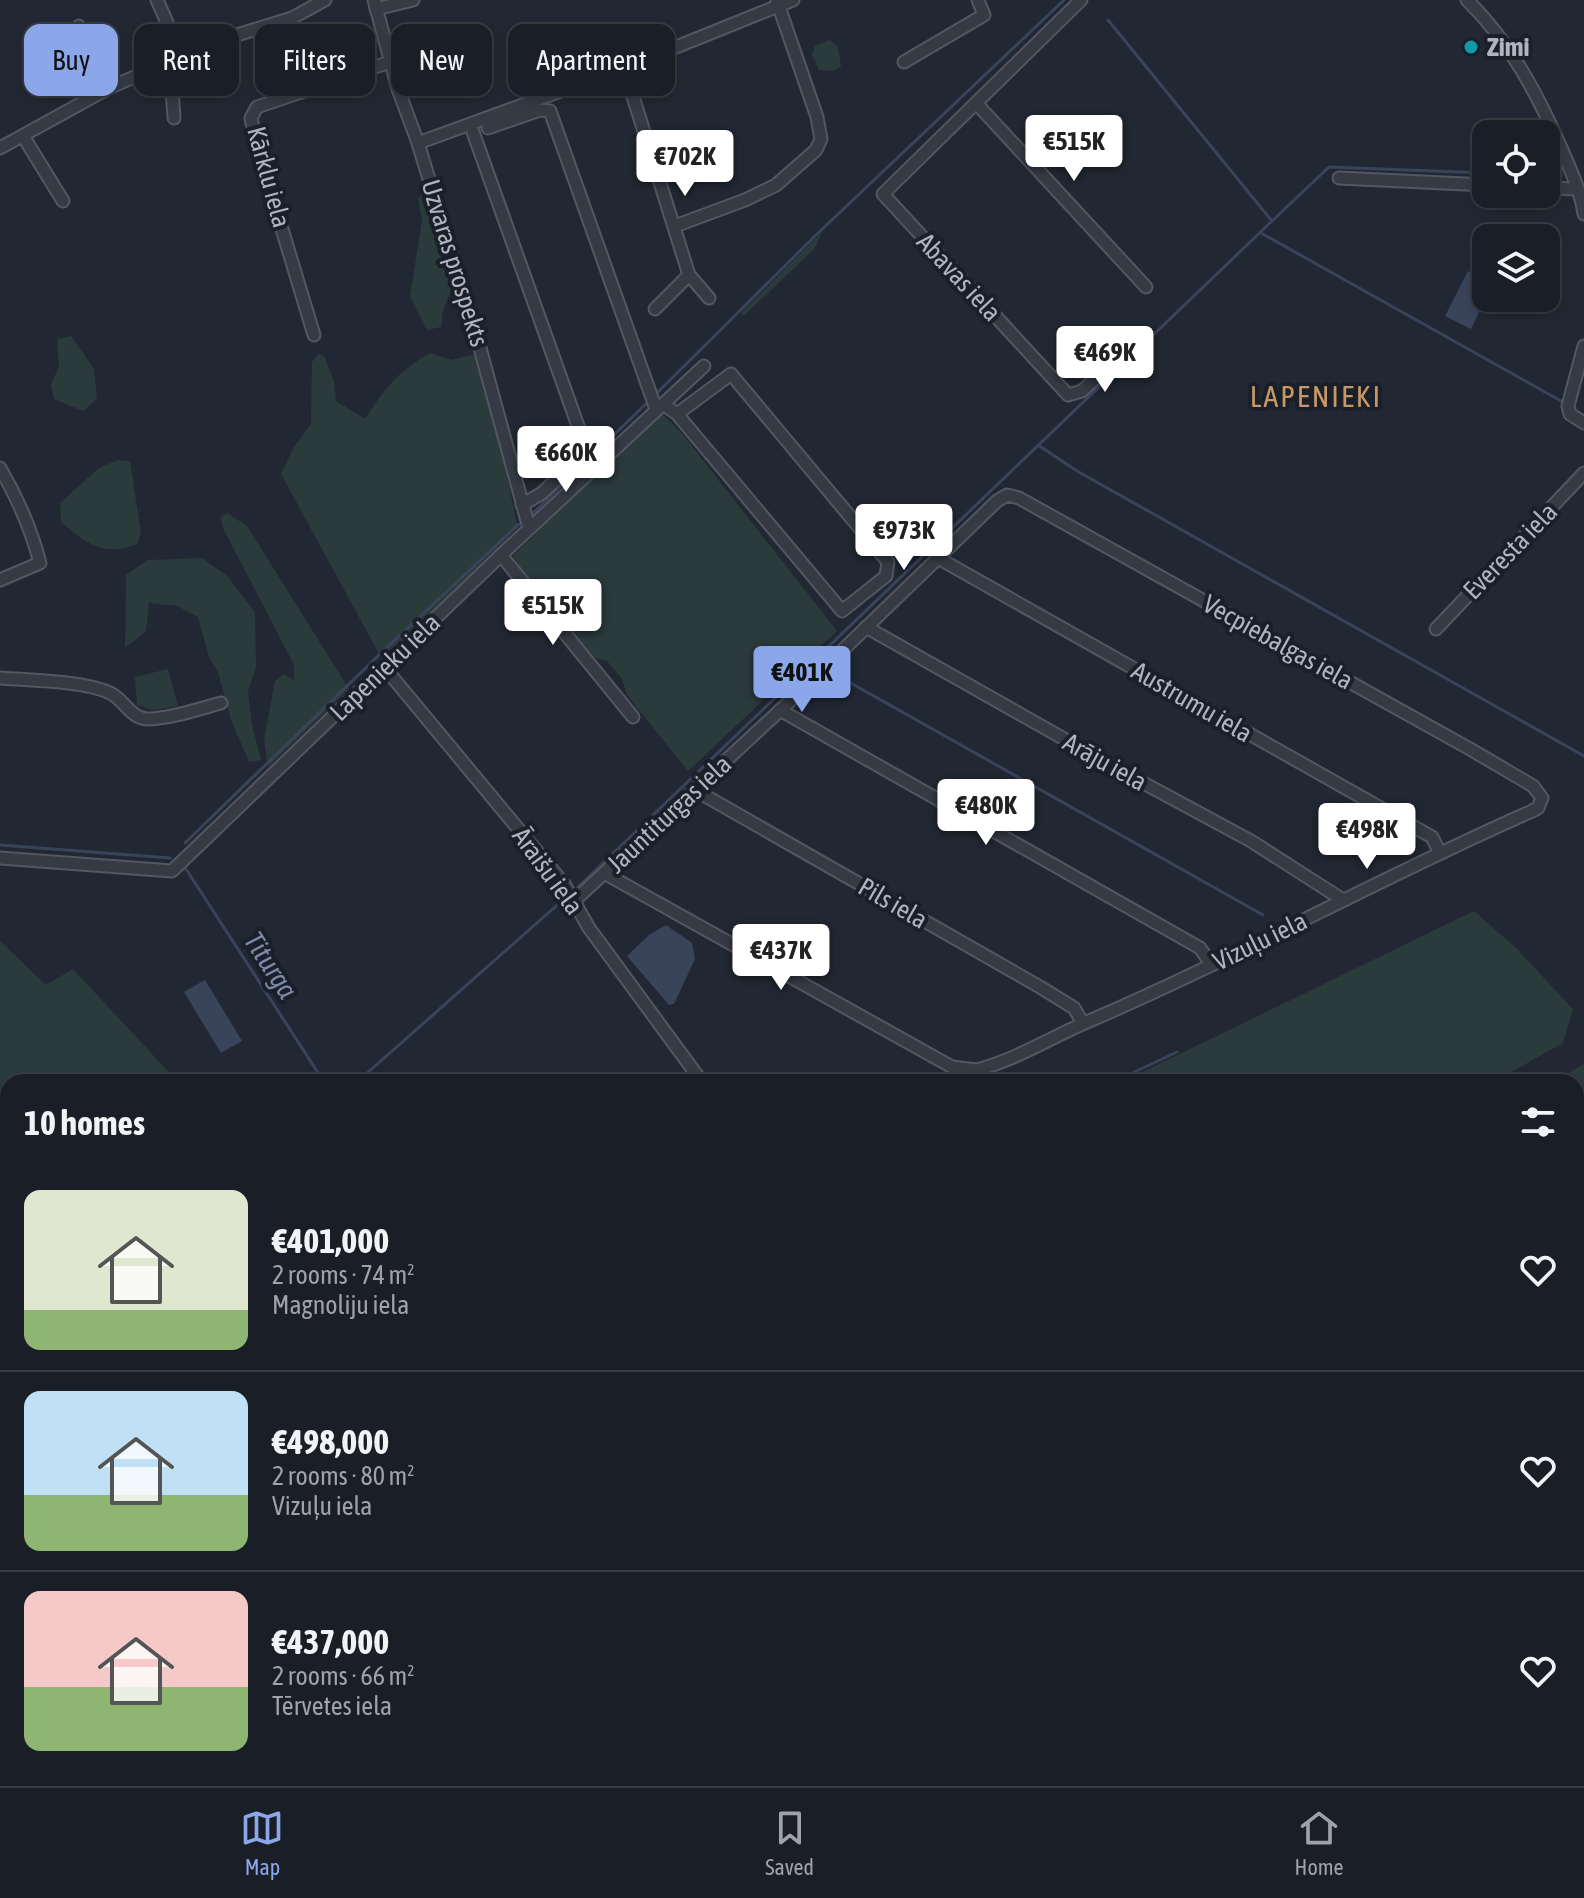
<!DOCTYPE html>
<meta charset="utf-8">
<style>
:root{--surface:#1a1e26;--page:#23272e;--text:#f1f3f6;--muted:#9fa2a7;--line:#383c43;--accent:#8ba7ea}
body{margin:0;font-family:"Asap Condensed",sans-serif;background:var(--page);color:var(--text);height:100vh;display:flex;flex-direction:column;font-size:30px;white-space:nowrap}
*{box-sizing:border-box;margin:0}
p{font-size:26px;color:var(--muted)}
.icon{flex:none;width:44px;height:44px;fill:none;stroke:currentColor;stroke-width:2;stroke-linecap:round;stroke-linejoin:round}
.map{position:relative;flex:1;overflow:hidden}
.details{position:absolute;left:0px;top:1074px;width:1584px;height:712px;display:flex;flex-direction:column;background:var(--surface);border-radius:24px 24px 0 0;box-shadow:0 4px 12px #0003,0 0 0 2px var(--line)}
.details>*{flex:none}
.hud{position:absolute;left:24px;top:24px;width:800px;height:72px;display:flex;gap:16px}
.tools{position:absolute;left:1472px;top:120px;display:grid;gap:16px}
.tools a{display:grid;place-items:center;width:88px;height:88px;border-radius:16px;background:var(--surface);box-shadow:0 4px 12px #0003,0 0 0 2px var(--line);font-size:40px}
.price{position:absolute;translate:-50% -68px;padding:0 18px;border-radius:8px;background:#fff;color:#222;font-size:26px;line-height:52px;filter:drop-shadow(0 2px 4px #0008)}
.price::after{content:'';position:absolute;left:50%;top:48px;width:24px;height:18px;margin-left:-12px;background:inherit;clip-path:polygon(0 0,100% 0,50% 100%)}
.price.active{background:var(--accent);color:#111}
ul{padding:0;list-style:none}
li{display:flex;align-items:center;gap:24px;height:200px;padding:0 24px}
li+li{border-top:2px solid var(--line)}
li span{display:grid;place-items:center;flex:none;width:224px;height:160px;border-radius:16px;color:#555}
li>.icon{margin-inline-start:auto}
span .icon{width:96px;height:96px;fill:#fffc;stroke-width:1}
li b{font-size:34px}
h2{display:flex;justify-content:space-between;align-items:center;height:96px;padding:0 24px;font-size:34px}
.chip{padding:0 28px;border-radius:16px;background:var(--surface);box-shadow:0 4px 12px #0003,0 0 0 2px var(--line);font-size:28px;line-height:72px}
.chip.active{background:var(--accent);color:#111}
.menu{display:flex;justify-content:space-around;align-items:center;height:112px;border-top:2px solid var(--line);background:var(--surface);font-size:22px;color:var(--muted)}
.menu a{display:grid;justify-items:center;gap:4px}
.menu .active{color:var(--accent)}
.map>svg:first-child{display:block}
.green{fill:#2b3a3b}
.water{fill:#39445b}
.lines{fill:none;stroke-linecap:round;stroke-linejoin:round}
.stream{stroke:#39445b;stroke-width:3}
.minor-casing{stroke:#525762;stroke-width:15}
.major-casing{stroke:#3e434e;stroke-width:18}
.highway-casing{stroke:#3f444f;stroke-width:20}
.minor{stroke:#353a44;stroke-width:11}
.major{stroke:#535964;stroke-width:14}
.highway{stroke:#696353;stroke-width:16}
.culture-dot{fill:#0f9aa8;stroke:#1a1f29;stroke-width:3}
.labels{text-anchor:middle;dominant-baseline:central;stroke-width:8;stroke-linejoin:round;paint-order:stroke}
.poi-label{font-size:26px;font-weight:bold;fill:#afb4c1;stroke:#1a1f29;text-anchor:start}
.street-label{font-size:26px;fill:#afb4c1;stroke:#1a1f29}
.water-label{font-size:28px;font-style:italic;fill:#7b89a6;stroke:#1a1f29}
.quarter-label{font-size:30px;letter-spacing:2px;fill:#c59866;stroke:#1a1f29}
</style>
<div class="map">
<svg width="1584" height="1786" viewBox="0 0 1584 1786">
<rect width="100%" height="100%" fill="#222833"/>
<g class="green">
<path d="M830,40L838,47L841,66L834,71L819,70L812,55L815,46Z"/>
<path d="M424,193L451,290L443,311L441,327L427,330L410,296L422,221L418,198Z"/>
<path d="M822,232L815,248L744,316L741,313Z"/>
<path d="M71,336L94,369L97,399L83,411L54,399L51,385L59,366L57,339Z"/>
<path d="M430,353L452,360L475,354L500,437L515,516L518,528L382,659L281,474L294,447L311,424L312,362L318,354L324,356L334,381L336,401L365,419C385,388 397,372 430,353Z"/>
<path d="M663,414L684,436L837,631L688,771L627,695L622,679L607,661L595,658L542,601L513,556L604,466Z"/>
<path d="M118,460L130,461L141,533L137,544C104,558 86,543 61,522L60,503L99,468Z"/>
<path d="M227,513L247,526L349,689L268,767L264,740L275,681L284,674L294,680V665L224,530L220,518Z"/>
<path d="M202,558L227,576L255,612L256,667L248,691L252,725L261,760L249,762L231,720L218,672L209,657L198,617L177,606L149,603L146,631L125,648L126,575L148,560Z"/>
<path d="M168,669L178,706L153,710L137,705L135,677Z"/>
<path d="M1474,911L1516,948L1573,1009L1563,1043L1494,1082H1122Z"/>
<path d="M0,941L46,985L73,969L178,1082H8V1284L0,1279Z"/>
<path d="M1584,1064V1307L1576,1310V1082H1552Z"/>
<path d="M8,1320V1708L0,1704V1321Z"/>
<path d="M1584,1340V1612L1576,1613V1345Z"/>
<path d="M8,1731V1778H663L684,1786H0V1745Z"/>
<path d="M1248,1778H1483L1482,1786H1249Z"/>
<path d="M1504,1778H1546L1543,1786H1503Z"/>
</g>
<g class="water">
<path d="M1468,271L1486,280V298L1471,329L1445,316Z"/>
<path d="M666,925L692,943L695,959L674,1004L669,1005L627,956L649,935Z"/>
<path d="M205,980L242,1041L221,1053L184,992Z"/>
</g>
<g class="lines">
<g class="stream">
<path d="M1546,175H1561"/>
<path d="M1272,221L1329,167L1486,173"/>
<path d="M1261,233L1561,401"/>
<path d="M655,395L816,235L1064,0"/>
<path d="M1038,445L1077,471L1584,756"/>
<path d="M532,514L650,400"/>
<path d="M833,673L1263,915"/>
<path d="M185,843L380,654L519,524"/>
<path d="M0,845L170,858"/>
<path d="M186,869L324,1082"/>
<path d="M578,887L1272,221L1108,20"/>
<path d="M357,1082L563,900"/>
<path d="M1113,1082L1177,1052"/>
<path d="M0,1617L8,1620"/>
<path d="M0,1704L8,1709"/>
<path d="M0,1745L8,1731"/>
<path d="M0,1775L19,1786"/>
<path d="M120,1778L133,1786"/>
<path d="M1081,1778L1091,1786"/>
<path d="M22,1786L27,1778"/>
<path d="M73,1786L77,1778"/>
<path d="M953,1786L959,1778"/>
</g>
<g class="minor-casing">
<g id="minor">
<path d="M157,0L182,56"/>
<path d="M374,0L398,89L418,143L477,337L529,528"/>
<path d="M1081,0L883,194L1068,395L1082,391L1121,355"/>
<path d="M1467,0C1510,42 1538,95 1562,150C1571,171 1581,192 1584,214"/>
<path d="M376,9L413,0"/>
<path d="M79,26L104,91"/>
<path d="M170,61L174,118"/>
<path d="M904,62L984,15L978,0"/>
<path d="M624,68L689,275L655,309"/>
<path d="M976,103L1146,287"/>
<path d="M488,128L540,110L550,111L656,409"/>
<path d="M473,132L587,451L542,493L522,505"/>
<path d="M23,136L63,201"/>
<path d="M418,143L624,68L793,0"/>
<path d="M0,148L109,88L211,43L292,18L325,0"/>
<path d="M1339,178L1486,185"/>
<path d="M1546,188L1578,189"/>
<path d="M675,226L745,200L776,185L816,150L821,139L817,117L777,1"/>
<path d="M689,275L709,298"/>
<path d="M314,335L256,143L251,118L257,107L390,62"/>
<path d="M1584,346L1568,406L1570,414L1584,423"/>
<path d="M663,404L677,414L842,611L886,576L888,562L731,374L677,414"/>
<path d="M0,468C18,499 31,528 40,563L0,580"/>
<path d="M501,555L633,717"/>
<path d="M938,558L1432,837L1440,853"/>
<path d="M866,627L1112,766L1251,841L1343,900"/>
<path d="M1436,629L1584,473"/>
<path d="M384,667L564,884L589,928L702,1082"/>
<path d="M0,678C29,680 85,681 110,693C125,700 130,719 149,719C173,718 198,709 221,703"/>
<path d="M780,710L1200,948L1211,964"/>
<path d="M695,790L1040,987L1074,1008L1083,1023"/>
<path d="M0,858L172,871L501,555L704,366"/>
<path d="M574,901L787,704L997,501L1007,495L1019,498L1470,749L1533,786L1542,798L1538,808L1530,812C1382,877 1242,955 1094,1019C1057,1034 1014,1061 976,1070L952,1067L606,874"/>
<path d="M1495,1786V1778"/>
</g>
</g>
<g class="major-casing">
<path id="major" d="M1576,1697L1584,1692"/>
</g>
<g class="highway-casing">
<g id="highway">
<path d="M1576,1735L1577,1733"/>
<path d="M1549,1786L1551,1778"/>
</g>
</g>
<use href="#minor" class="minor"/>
<use href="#major" class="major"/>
<use href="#highway" class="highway"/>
</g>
<circle class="culture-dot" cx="1471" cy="47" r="8"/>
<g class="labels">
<g class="poi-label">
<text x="1487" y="47">Zimi</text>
</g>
<g class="street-label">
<text transform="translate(269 177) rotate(75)">Kārklu iela</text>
<text transform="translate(455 263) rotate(73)">Uzvaras prospekts</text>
<text transform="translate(959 277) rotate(47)">Abavas iela</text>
<text transform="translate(1510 551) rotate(-46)">Everesta iela</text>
<text transform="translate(1278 642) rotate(29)">Vecpiebalgas iela</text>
<text transform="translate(385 667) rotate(-44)">Lapenieku iela</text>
<text transform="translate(1192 702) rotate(30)">Austrumu iela</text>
<text transform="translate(1105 762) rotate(29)">Arāju iela</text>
<text transform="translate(669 814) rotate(-43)">Jauntiturgas iela</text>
<text transform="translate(548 871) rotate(54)">Āraišu iela</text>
<text transform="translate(893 903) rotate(30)">Pils iela</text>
<text transform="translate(1260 941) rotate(-26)">Vizuļu iela</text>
</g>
<g class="water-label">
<text transform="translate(271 965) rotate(57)">Titurga</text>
</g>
<g class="quarter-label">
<text x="1316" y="396">LAPENIEKI</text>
</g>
</g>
</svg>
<div class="tools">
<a><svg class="icon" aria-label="locate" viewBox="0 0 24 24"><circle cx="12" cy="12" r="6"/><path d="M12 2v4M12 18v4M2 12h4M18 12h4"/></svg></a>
<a><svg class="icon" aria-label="layers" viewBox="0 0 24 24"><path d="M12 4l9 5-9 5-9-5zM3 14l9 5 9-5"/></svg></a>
</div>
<b class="price" style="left:1074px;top:183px">€515K</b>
<b class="price" style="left:685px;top:198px">€702K</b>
<b class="price" style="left:1105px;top:394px">€469K</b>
<b class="price" style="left:566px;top:494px">€660K</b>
<b class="price" style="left:904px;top:572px">€973K</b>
<b class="price" style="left:553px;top:647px">€515K</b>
<b class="price active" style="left:802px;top:714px">€401K</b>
<b class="price" style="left:986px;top:847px">€480K</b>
<b class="price" style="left:1367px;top:871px">€498K</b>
<b class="price" style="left:781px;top:992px">€437K</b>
<div class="hud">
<a class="chip active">Buy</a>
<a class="chip">Rent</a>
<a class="chip">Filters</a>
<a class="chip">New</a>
<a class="chip">Apartment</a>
</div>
<section class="details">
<h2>10 homes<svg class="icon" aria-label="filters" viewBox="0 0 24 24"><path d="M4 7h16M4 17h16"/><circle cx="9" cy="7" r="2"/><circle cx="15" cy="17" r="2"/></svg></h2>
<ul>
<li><span style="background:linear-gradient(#dfe7d0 75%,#8fb573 0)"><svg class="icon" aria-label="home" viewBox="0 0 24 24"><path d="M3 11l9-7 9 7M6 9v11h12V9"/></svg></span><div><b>€401,000</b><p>2 rooms · 74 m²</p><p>Magnoliju iela</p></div><svg class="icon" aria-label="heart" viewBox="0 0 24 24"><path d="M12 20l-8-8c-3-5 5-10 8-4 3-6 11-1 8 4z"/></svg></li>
<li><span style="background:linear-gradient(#bfe0f5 65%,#8fb573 0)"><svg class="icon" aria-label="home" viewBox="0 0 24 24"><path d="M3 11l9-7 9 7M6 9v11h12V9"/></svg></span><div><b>€498,000</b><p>2 rooms · 80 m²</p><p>Vizuļu iela</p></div><svg class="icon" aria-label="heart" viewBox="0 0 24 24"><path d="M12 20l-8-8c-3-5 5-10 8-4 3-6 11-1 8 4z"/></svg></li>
<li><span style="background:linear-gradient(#f6c9c9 60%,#8fb573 0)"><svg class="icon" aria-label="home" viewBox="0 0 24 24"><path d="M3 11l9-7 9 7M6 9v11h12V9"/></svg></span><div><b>€437,000</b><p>2 rooms · 66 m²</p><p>Tērvetes iela</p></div><svg class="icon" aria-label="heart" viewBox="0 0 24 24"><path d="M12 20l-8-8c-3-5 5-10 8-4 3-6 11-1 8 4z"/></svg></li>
</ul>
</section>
</div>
<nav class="menu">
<a class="active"><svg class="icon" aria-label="map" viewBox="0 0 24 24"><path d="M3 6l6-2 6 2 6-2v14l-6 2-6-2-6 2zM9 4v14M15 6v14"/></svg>Map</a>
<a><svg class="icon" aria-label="saved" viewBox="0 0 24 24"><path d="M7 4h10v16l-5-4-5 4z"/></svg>Saved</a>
<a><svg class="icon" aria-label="home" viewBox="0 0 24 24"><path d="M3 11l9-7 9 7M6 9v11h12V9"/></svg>Home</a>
</nav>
